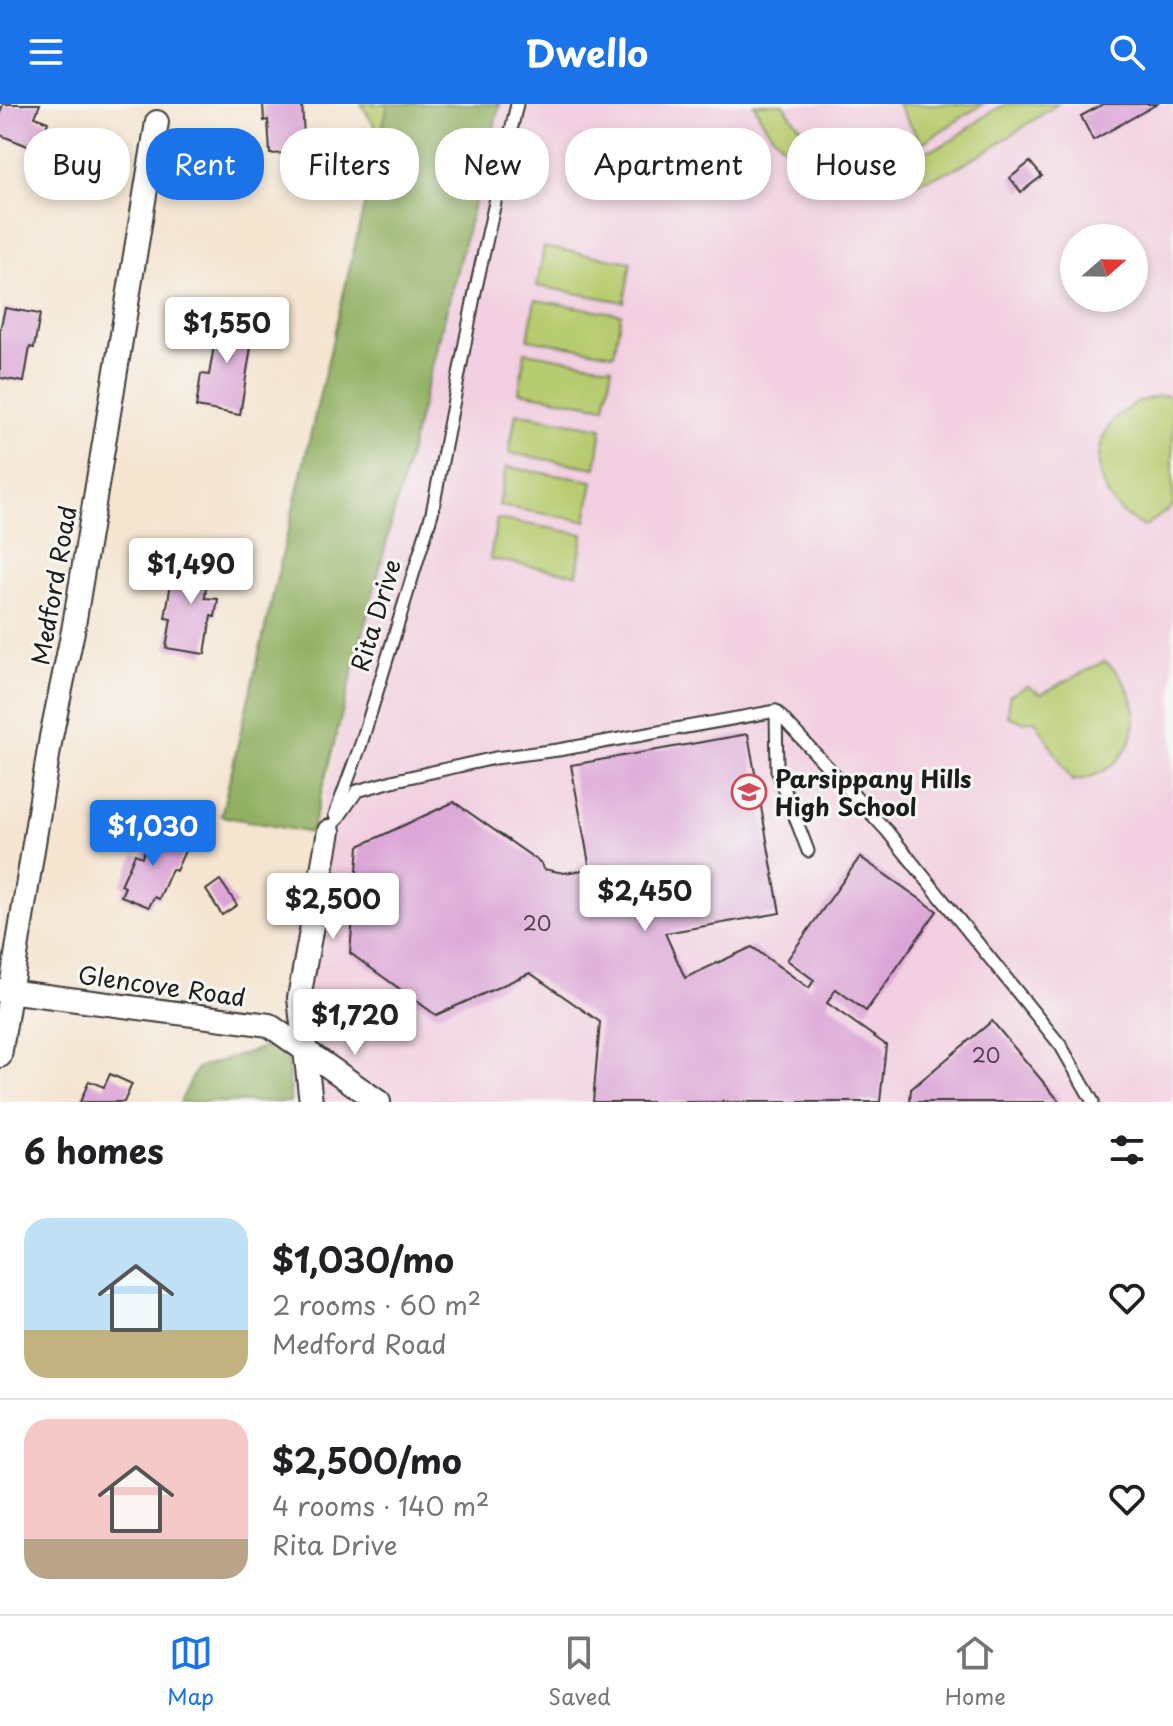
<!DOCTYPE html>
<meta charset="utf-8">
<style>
:root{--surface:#fff;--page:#f2f2f2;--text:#202124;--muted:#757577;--line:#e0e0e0;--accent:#1a73e8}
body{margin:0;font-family:"Playpen Sans",sans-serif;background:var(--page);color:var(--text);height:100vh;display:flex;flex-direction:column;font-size:30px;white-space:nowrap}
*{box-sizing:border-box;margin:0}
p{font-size:26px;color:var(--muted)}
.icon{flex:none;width:44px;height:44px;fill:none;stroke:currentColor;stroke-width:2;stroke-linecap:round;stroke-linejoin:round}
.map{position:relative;height:998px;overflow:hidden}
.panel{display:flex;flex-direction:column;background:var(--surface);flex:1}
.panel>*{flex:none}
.banner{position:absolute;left:24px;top:24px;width:1126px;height:72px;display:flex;gap:16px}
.needle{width:52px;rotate:70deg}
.buttons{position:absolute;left:1060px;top:120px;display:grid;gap:16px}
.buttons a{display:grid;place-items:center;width:88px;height:88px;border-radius:50%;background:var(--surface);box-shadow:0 4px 12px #0003;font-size:40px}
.price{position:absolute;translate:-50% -68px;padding:0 18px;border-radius:8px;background:#fff;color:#222;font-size:26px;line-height:52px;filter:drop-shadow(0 2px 4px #0008)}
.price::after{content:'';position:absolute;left:50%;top:48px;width:24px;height:18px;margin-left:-12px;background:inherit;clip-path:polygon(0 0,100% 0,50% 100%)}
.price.active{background:var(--accent);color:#fff}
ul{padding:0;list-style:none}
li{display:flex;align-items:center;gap:24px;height:200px;padding:0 24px}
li+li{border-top:2px solid var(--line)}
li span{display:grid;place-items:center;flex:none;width:224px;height:160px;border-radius:24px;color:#555}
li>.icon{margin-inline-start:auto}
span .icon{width:96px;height:96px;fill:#fffc;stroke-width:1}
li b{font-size:34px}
h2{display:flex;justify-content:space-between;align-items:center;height:96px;padding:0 24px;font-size:34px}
.chip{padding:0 28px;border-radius:32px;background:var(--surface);box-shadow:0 4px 12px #0003;font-size:28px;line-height:72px}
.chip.active{background:var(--accent);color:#fff}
header{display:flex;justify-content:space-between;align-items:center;height:104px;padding:0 24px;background:var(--accent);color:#fff;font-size:36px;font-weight:700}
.menu{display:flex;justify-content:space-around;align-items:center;height:112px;border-top:2px solid var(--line);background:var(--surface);font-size:22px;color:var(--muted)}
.menu a{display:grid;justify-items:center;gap:4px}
.menu .active{color:var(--accent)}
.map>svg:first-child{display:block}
.built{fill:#f2cfe1;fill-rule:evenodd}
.green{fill:#b7cc70;stroke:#6a7446;stroke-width:2}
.forest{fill:#91b062;stroke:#56663f;stroke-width:2}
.building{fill:#dca5d7}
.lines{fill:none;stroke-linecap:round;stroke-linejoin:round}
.lane-casing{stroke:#3d3a37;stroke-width:15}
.street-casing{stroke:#3d3a37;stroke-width:26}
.lane{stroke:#fff;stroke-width:11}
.street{stroke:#fff;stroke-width:22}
.labels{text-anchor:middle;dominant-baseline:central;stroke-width:6;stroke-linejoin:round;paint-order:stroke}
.number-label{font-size:20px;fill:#4c3e4b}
.street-label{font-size:24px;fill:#1c1c1c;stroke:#f6f6f2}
.poi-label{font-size:24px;font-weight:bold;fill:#1c1c1c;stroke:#f6f6f2;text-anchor:start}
</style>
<header><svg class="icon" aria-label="menu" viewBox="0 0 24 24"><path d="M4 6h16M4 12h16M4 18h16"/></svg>Dwello<svg class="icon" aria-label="search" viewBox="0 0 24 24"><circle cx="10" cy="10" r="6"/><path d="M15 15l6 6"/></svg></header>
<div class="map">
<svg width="1173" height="998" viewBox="0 0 1173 998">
<rect width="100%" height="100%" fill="#f6f6f2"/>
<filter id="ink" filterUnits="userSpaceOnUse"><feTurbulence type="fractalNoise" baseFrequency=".0125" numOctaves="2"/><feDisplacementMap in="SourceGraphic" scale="16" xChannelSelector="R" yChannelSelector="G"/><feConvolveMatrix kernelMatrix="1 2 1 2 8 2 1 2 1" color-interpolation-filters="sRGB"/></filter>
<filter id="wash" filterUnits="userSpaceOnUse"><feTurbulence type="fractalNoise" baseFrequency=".006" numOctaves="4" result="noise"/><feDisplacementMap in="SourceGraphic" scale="32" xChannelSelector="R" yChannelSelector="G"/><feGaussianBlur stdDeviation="1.8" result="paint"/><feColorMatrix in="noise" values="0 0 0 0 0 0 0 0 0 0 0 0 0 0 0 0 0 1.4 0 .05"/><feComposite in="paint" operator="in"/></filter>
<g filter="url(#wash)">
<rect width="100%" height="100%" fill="#f5e5d1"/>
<path class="built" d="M500,0H1173V998H289L278,896L374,479ZM1074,134H1134V194H1074Z"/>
<g class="green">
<path d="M361,0H442L381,32Z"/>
<path d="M754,0H784C814,58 900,66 952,36C967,27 993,3 1009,0C1024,0 1043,0 1058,0C982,49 911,113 817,65C788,51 767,30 754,0Z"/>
<path d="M897,0H983L922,39Z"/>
<path d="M544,143L631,158L624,198L537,182Z"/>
<path d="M535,196L621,210L614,250L528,235Z"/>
<path d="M525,248L612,263L605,303L519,288Z"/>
<path d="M1168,291L1173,298V402L1144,423C1073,389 1089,297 1168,291Z"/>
<path d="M516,309L602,324L596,364L509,349Z"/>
<path d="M506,363L593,377L586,417L499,402Z"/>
<path d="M497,415L583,430L577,470L490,455Z"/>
<path d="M1105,557C1157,598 1138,670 1072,677L1035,616L1023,618L1008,612L1009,592L1027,582L1041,590Z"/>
</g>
<g class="forest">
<path d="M388,0H500L311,729L221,712Z"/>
<path d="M287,936L290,998H180L197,964Z"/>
</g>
<g id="blocks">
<g class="building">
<path d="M3,0H40L35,13L48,18L38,46L0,31V9Z"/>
<path d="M263,0H302L305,48L270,50L268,16L264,17Z"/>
<path d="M1103,0H1157L1093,36L1081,12Z"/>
<path d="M1030,58L1042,72L1021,88L1010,74Z"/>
<path d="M5,204L40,210L34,244L30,243L24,278L0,274V226Z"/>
<path d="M212,211L255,218L240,311L196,303L201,270L209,271L214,242L207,241Z"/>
<path d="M175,456L219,462L216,483L206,482L205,494L218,495L215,513L211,512L205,550L166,544L171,515L165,514Z"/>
<path d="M748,630L780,809L665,829L685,874L752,843L809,884L814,876L787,856L860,753L937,807L866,907L836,885L827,899L886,941L880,998H593L600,918L530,869L436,911L350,849L359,742L454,698L541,759L543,765L564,769L590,765L571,661Z"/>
<path d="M154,725L189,738L176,767L172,765L159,795L154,793L149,803L121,792L125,783L121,781L135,750L142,753Z"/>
<path d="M220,776L237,801L222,811L206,786Z"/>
<path d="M992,917L1060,998H910L911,985Z"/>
<path d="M110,970L132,980L124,998H80L89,977L104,983Z"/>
</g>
</g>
</g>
<g filter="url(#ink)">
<use href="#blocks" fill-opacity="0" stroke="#3d3a37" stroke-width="2"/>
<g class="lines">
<g class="lane-casing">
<g id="lane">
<path d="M776,607L777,666L808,747"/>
<path d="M335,711L361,640L432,409L475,188L517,0"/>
<path d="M329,727L357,687L396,676L495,654L558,646L776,607L887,727L1061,942L1093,998"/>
</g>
</g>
<g class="street-casing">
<g id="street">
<path d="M0,886L269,921L379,998"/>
<path d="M0,952L51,633L73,527L157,18"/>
<path d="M311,998L299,894L329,727"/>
</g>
</g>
<use href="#lane" class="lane"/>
<use href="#street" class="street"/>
</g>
</g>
<defs>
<g id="school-ring" transform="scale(1.8)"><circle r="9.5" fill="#f6f6f2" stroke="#d1495b" stroke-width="1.5"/><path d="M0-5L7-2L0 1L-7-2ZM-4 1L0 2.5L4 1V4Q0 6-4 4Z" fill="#d1495b"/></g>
</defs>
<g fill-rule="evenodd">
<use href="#school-ring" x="749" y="688"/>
</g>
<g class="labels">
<g class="number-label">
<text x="537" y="819">20</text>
<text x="986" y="951">20</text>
</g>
<g class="street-label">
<text transform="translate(53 481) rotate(-80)">Medford Road</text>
<text transform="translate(375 511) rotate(-73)">Rita Drive</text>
<text transform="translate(162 881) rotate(8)">Glencove Road</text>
</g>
<g class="poi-label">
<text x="775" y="674">Parsippany Hills<tspan x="775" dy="28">High School</tspan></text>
</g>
</g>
</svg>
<div class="buttons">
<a><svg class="needle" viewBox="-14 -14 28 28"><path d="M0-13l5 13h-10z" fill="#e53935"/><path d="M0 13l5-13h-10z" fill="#757577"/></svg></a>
</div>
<b class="price" style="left:227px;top:261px">$1,550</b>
<b class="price" style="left:191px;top:502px">$1,490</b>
<b class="price active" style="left:153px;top:764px">$1,030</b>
<b class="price" style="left:645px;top:829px">$2,450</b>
<b class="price" style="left:333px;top:837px">$2,500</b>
<b class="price" style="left:355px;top:953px">$1,720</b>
<div class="banner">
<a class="chip">Buy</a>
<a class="chip active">Rent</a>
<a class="chip">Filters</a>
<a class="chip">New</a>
<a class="chip">Apartment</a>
<a class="chip">House</a>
</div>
</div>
<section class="panel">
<h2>6 homes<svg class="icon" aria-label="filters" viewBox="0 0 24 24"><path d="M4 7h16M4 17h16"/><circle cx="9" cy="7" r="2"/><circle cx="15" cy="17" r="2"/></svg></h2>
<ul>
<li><span style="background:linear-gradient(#bfe0f5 70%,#c2b280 0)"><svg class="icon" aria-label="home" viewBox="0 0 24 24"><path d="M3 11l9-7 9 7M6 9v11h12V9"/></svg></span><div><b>$1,030/mo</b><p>2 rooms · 60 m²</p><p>Medford Road</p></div><svg class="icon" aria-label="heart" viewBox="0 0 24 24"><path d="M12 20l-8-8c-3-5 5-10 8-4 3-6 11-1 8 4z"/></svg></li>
<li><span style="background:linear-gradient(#f6c9c9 75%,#b9a48a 0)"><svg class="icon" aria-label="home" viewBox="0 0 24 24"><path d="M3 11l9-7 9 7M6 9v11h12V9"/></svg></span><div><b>$2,500/mo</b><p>4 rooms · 140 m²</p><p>Rita Drive</p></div><svg class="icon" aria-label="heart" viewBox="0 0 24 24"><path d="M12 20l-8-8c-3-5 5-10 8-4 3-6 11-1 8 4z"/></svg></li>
</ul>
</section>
<nav class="menu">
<a class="active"><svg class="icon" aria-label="map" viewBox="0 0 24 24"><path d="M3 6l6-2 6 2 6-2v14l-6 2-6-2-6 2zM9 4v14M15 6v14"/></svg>Map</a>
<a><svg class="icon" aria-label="saved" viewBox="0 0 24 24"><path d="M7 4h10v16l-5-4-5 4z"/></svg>Saved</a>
<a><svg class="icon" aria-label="home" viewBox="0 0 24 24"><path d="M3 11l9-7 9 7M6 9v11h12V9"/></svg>Home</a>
</nav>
